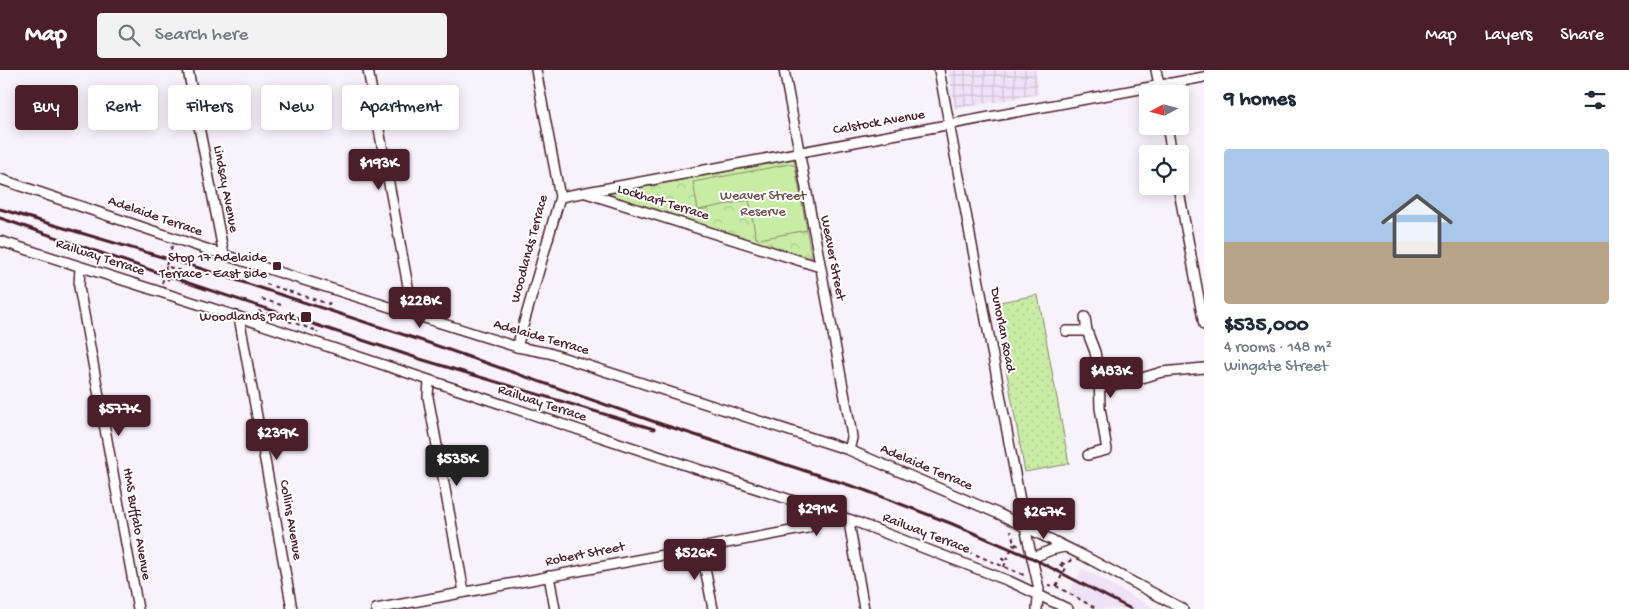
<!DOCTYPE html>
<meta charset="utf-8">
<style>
:root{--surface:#fff;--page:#f2f2f3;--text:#1f2937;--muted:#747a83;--accent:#4a1f2b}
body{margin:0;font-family:"Gochi Hand",sans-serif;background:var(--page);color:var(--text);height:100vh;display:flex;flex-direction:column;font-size:19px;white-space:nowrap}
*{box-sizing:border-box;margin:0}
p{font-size:16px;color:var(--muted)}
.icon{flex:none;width:28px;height:28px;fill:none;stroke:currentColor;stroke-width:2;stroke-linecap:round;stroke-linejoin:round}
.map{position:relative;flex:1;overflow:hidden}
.side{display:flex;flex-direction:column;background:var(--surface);width:425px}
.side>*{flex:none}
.banner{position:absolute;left:15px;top:15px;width:475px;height:45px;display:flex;gap:10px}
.needle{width:32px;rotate:263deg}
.fabs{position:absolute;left:1139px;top:15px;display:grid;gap:10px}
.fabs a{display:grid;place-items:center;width:50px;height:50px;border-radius:5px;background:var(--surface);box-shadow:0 2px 12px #0003;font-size:25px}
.price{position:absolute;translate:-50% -42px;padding:0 11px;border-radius:5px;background:var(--accent);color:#fff;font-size:16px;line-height:32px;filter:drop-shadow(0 1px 2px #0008)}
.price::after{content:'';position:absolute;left:50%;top:30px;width:15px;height:11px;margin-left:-8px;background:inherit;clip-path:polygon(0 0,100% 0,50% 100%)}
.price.selected{background:#222;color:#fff}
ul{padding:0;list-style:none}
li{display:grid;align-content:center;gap:10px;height:265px;padding:0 20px}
li span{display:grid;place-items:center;height:155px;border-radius:5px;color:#555}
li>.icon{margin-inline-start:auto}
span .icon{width:90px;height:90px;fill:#fffc;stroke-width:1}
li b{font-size:21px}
h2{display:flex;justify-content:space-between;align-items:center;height:60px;padding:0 20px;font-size:21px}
.tag{padding:0 18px;border-radius:5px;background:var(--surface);box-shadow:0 2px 12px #0003;font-size:18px;line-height:45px}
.tag.selected{background:var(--accent);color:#fff}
header{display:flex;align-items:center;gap:30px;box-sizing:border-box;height:70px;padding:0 25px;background:var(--accent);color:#fff}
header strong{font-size:24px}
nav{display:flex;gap:28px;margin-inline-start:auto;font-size:18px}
.search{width:350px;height:45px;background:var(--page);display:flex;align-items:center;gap:12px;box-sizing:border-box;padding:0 18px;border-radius:5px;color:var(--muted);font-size:19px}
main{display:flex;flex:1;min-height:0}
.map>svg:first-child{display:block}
.built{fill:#f0e2f6}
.industrial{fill:url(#industrial-grid)}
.grass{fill:url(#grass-dots);stroke:#8a8668}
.forest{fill:url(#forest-crowns);stroke:#8a8668}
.pitch{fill:#c9eca5;stroke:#8a8668}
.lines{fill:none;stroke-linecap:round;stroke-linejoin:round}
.minor-casing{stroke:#4a1f2b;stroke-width:12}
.path{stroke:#4a1f2b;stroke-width:2;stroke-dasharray:4 4;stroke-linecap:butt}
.minor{stroke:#fff;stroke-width:9}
.rail{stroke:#4a1f2b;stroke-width:3}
.poi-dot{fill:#4a1f2b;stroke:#fff;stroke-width:2}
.labels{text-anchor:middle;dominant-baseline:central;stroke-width:4;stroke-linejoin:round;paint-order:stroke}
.street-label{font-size:14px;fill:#4a1f2b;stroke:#fff}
.park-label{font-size:14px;fill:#6a524a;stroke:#fff}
.poi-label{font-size:14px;fill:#4a1f2b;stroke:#fff;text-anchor:end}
</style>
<header>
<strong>Map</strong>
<div class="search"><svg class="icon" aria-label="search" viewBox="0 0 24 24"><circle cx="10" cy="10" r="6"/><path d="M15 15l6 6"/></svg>Search here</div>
<nav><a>Map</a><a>Layers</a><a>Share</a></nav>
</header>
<main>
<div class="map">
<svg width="1204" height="539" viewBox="0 0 1204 539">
<defs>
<pattern id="industrial-grid" width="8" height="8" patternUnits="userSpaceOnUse" patternTransform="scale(1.25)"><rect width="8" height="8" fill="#f0e2f6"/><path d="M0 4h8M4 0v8" fill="none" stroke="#cfc1d3"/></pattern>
<pattern id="grass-dots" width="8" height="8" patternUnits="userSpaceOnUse" patternTransform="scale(1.25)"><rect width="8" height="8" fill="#c9eca5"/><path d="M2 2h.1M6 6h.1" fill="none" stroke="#aeca8e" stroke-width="1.8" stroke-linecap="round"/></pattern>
<pattern id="forest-crowns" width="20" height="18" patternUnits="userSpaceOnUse" patternTransform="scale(1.25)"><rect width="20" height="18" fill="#c9eca5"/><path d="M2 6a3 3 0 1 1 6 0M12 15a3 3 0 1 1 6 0" fill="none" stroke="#aeca8e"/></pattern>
</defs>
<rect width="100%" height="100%" fill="#f8f2fb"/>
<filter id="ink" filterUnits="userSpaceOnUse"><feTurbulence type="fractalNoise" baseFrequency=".02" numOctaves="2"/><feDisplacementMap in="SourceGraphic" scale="10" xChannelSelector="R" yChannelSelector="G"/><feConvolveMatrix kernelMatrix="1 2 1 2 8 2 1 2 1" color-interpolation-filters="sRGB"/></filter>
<g filter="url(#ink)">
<path class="built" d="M1082,498L1155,539H1094L1068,524Z"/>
<path class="industrial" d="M948,0H1035L1039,24L955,39Z"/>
<path class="grass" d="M1038,225L1069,394L1025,402L994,233Z"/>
<path class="forest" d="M794,89L812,190L607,124Z"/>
<path class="pitch" d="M790,94L795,96L807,160L760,169L756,168L749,130L698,140L693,112Z"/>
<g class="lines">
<g class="minor-casing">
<g id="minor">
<path d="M188,0L224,185"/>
<path d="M368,0L410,227L407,243"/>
<path d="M784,0L851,360L852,368L849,380"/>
<path d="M939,0L1025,457L1039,519L1037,539"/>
<path d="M1156,0L1161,24"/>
<path d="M1167,56L1172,84"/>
<path d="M0,109L224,185L517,277L549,283L849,380L999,444L1082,485L1183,539"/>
<path d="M1178,116L1204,255"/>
<path d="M586,123L820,197"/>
<path d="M560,127L1204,7"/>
<path d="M0,171L239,247L851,450L1009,511L1068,539"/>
<path d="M80,197L79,217L138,539"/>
<path d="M239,247L292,539"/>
<path d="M1085,247L1087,261L1095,282L1099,305L1100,338L1107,380L1088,385"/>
<path d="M1066,261H1087"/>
<path d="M517,277L560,127L536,0"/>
<path d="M429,311L428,327L464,522"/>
<path d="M1100,317L1132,311L1162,302L1204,298"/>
<path d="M851,450L850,458L864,539"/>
<path d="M701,478L713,539"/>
<path d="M1032,488L1051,480L1064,477"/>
<path d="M549,506L555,539"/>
<path d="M376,539L807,458L815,454L822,442"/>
</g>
</g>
<g class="path">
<path d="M172,176L166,196L196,206"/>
<path d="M162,213L163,210L167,211L171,203L165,201L166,196"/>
<path d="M266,214L329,234L330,232"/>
<path d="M262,229L281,235"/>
<path d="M258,241L318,261L317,263"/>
<path d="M923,467L941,470L1026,506"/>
<path d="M1004,497L1006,491L1002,489L1003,487L1007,489L1013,475L1018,477L1019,476L1014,473L1011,461"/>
<path d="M1048,515L1056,516L1097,539"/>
<path d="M1056,516L1066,498L1059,494L1060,492L1064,494L1070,491L1072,489"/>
</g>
<use href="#minor" class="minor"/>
<g class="rail">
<path d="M0,139L199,198L426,272L658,353L864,420L950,453L1032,488L1131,539"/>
<path d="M0,148L194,215L420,289L654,359"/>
</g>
</g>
</g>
<g class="poi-dot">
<rect x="272" y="191" width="10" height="10" rx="2.5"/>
<rect x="300" y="241" width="12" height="12" rx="2.5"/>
</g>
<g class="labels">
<g class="street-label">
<text transform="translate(879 53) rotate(-10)">Calstock Avenue</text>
<text transform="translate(225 119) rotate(79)">Lindsay Avenue</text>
<text transform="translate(663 133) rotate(17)">Lockhart Terrace</text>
<text transform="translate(155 147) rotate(19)">Adelaide Terrace</text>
<text transform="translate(530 179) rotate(-75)">Woodlands Terrace</text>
<text transform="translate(100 188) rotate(18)">Railway Terrace</text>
<text transform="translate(832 188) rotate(79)">Weaver Street</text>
<text transform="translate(1002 260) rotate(79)">Dunorlan Road</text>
<text transform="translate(541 268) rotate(16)">Adelaide Terrace</text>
<text transform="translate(542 334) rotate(18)">Railway Terrace</text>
<text transform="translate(926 398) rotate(23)">Adelaide Terrace</text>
<text transform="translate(290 450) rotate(80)">Collins Avenue</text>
<text transform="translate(136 454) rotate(80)">HMS Buffalo Avenue</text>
<text transform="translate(926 464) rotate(21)">Railway Terrace</text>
<text transform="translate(585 485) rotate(-11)">Robert Street</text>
</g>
<g class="park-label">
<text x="763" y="126">Weaver Street<tspan x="763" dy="16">Reserve</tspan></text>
</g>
<g class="poi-label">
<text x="267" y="188">Stop 17 Adelaide<tspan x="267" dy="16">Terrace - East side</tspan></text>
<text x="295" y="247">Woodlands Park</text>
</g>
</g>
</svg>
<div class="fabs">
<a><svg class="needle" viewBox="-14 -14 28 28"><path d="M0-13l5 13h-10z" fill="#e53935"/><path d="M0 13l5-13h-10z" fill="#747a83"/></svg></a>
<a><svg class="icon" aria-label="locate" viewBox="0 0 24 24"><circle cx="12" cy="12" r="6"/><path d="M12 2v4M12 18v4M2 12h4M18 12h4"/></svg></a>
</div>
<b class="price" style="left:379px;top:121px">$193K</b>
<b class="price" style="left:420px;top:259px">$228K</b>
<b class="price" style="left:1111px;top:329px">$483K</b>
<b class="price" style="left:119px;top:367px">$577K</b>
<b class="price" style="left:277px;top:391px">$239K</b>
<b class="price selected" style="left:457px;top:417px">$535K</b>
<b class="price" style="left:817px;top:467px">$291K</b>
<b class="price" style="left:1044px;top:470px">$267K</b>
<b class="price" style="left:695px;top:511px">$526K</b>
<div class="banner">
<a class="tag selected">Buy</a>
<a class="tag">Rent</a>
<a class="tag">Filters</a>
<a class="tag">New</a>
<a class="tag">Apartment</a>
</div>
</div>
<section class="side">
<h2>9 homes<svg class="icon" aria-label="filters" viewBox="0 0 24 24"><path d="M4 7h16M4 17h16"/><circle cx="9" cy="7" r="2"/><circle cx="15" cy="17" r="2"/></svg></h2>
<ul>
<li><span style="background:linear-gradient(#a9c7e8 60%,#b9a48a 0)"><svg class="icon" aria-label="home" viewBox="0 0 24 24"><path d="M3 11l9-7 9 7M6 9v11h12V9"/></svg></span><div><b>$535,000</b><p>4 rooms · 148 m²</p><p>Wingate Street</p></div></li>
</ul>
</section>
</main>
